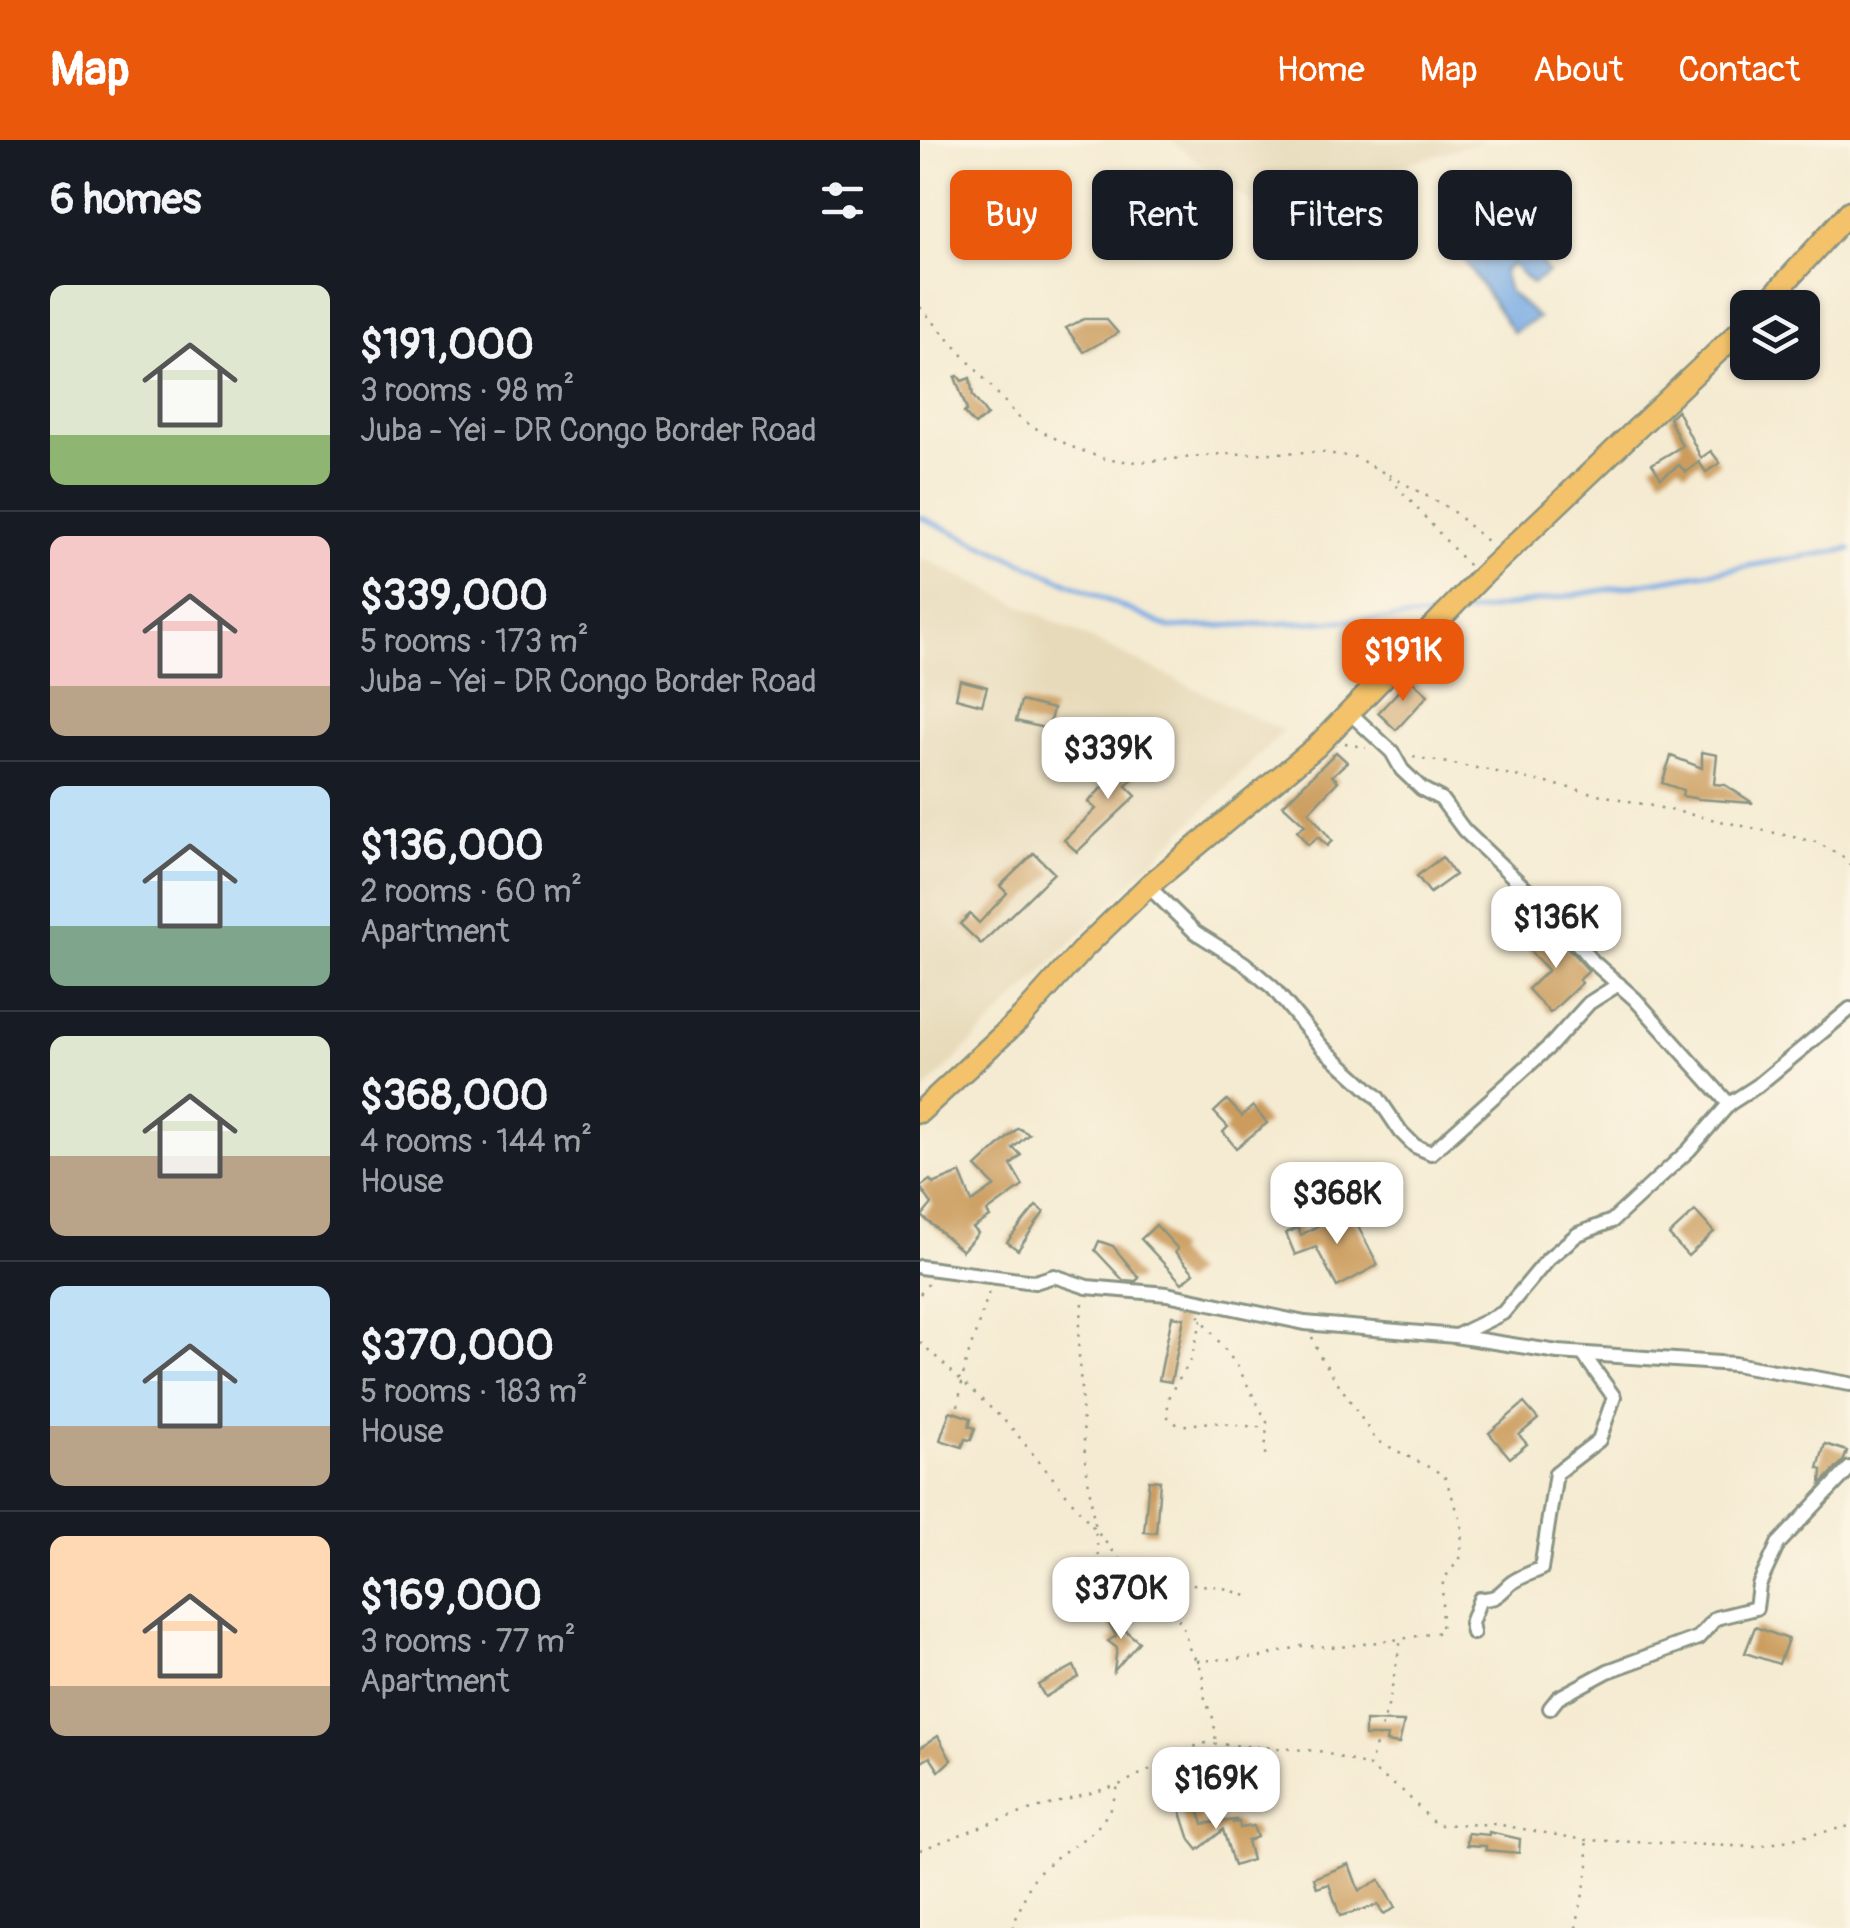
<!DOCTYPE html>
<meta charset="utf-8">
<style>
:root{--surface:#171b24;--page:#242831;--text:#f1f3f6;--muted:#9ea1a6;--line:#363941;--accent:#ea580c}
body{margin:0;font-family:Pangolin,sans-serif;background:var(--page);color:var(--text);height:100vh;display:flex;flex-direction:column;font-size:38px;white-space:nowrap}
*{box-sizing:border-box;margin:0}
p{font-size:32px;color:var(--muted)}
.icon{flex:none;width:55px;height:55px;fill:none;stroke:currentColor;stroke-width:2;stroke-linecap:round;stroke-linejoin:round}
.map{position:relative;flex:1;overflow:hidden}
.side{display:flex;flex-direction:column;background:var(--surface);width:920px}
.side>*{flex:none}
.hud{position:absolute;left:30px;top:30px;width:750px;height:90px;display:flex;gap:20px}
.buttons{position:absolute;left:810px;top:150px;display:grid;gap:20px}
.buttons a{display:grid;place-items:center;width:90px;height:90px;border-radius:15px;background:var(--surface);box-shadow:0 2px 8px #0004;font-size:50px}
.price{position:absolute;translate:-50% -85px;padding:0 22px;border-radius:20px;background:#fff;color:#222;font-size:32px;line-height:65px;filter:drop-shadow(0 2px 5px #0008)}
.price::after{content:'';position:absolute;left:50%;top:60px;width:30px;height:22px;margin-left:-15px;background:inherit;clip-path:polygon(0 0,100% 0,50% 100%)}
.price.current{background:var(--accent);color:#fff}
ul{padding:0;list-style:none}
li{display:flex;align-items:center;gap:30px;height:250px;padding:0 50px}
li+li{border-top:2px solid var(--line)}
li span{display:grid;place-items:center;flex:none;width:280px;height:200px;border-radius:15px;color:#555}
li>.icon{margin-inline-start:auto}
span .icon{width:120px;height:120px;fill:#fffc;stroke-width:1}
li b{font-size:42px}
h2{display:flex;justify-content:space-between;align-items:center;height:120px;padding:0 50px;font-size:42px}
.tag{padding:0 35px;border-radius:15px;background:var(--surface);box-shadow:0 2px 8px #0004;font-size:35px;line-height:90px}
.tag.current{background:var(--accent);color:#fff}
header{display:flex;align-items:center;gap:60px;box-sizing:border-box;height:140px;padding:0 50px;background:var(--accent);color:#fff}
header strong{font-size:48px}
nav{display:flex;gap:55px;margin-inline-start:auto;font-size:35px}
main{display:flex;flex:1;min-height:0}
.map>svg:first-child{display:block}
.built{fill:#e7daba}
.water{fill:#79ace5;stroke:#4c748c;stroke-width:2.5}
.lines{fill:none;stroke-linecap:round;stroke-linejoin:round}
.stream{stroke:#79ace5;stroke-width:5}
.building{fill:#cb9c5d}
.street-casing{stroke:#8a9483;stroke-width:18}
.primary-casing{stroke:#8a9483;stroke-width:25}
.path{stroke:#8a9483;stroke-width:2.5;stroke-dasharray:2.5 8;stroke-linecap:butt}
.street{stroke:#fff;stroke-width:12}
.primary{stroke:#f3c26a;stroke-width:20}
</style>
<header>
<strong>Map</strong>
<nav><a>Home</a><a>Map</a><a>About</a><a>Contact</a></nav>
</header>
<main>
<section class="side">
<h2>6 homes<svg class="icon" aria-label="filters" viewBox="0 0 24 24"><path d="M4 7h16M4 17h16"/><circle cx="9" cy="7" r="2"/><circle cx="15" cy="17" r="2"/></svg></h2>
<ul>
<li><span style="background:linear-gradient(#dfe7d0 75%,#8fb573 0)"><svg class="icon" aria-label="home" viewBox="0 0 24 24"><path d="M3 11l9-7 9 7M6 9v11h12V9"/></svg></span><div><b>$191,000</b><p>3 rooms · 98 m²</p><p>Juba - Yei - DR Congo Border Road</p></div></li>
<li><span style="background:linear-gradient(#f6c9c9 75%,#b9a48a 0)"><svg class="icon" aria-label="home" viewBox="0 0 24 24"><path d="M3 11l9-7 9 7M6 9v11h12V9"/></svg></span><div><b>$339,000</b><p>5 rooms · 173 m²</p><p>Juba - Yei - DR Congo Border Road</p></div></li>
<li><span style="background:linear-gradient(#bfe0f5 70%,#7fa58c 0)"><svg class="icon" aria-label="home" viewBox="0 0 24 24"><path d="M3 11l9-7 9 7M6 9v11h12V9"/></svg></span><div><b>$136,000</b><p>2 rooms · 60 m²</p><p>Apartment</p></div></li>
<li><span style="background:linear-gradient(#dfe7d0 60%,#b9a48a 0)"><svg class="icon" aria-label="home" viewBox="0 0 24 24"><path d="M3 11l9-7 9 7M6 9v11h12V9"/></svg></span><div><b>$368,000</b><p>4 rooms · 144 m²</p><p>House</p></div></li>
<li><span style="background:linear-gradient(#bfe0f5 70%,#b9a48a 0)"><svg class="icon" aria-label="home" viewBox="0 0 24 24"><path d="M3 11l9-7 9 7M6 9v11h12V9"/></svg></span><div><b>$370,000</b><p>5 rooms · 183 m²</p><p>House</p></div></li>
<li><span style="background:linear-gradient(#ffd9b3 75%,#b9a48a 0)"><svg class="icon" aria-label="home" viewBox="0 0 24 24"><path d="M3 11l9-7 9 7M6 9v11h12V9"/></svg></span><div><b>$169,000</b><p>3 rooms · 77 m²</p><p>Apartment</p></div></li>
</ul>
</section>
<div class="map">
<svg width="930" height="1788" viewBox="0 0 930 1788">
<rect width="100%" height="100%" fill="#fcf5e5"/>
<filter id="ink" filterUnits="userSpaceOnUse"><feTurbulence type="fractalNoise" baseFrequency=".01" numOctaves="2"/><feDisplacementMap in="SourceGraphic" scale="20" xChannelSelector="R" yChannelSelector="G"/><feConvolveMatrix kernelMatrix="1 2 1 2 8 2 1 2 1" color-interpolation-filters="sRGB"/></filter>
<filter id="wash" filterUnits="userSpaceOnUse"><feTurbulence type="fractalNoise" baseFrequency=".0048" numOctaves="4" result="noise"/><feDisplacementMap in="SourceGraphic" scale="40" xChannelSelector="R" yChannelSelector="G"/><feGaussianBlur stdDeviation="2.25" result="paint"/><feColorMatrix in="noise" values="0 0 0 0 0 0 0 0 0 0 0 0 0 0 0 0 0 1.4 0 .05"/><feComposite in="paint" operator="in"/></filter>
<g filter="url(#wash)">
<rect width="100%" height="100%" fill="#f5ebd2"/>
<g class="built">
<path d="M251,0H565L338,69Z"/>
<path d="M0,417L363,591L0,955Z"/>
</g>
<path class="water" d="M544,71L566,92L577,119L585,116L578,86L592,79L628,133L612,144L592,124L583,132L589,152L618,178L593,192L538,111L528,80Z"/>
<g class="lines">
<g class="stream">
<path d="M0,377L250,488L513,477"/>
<path d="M534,475L930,409"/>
</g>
</g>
<g id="blocks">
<g class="building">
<path d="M164,179H186L198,193L164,212L146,188Z"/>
<path d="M38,236L42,241L50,238L53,256L67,275L55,285L44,273L47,270L35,237Z"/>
<path d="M757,270L781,318L791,311L800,323L786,332L779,322L766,332L759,325L741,338L732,324L762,306L749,278Z"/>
<path d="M490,539L508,555L476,590L458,573Z"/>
<path d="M40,540L67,547L62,565L36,558Z"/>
<path d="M101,561L133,569L128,589L96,581Z"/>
<path d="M219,610L230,621L206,646L216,656L157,712L144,700L176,669L168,662Z"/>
<path d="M416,612L427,622L412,636L418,641L389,672L412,701L407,706L398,697L388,705L377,691L385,685L363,665Z"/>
<path d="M782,612L797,615L794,644L805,645L833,663L779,659L762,656L763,650L742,643L751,616L782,628Z"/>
<path d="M114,713L134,733L61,804L40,784L50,774L59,783L87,753L80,746Z"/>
<path d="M522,717L535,735L510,753L497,736Z"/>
<path d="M630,789L669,831L659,840L662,843L630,873L608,849L628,830L608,809Z"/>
<path d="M307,960L322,976L333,966L347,983L316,1008L303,992L308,987L294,972Z"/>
<path d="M98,988L109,994L93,1008L101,1015L91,1025L103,1046L67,1072L70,1077L53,1088L58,1093L42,1111L2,1076L12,1064L0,1047L10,1040L13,1044L40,1033L52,1062L75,1046L56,1027Z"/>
<path d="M116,1066L124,1072L98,1110L87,1102Z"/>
<path d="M429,1069L458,1125L417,1147L396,1107L375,1115L366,1093L378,1088L381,1095Z"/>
<path d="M775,1071L794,1092L768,1116L749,1095Z"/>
<path d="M236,1085L258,1109L255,1112L274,1133L262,1143L221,1099Z"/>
<path d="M179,1101L193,1106L219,1138L216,1141L203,1140L175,1110Z"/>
<path d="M252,1176L264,1178L251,1242L239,1240Z"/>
<path d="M604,1263L618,1279L599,1295L607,1304L590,1318L569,1293Z"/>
<path d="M30,1271L51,1278L49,1286L55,1288L51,1300L45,1299L42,1307L20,1300Z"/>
<path d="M905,1304L927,1311L924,1320L901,1344L902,1330L898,1328Z"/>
<path d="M229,1340L240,1341L236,1393L224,1392Z"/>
<path d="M183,1472L219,1502L194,1531L197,1508L188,1501L196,1496Z"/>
<path d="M835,1487L868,1499L859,1524L825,1513Z"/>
<path d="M154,1526L159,1537L125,1557L118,1545Z"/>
<path d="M445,1581L484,1582L479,1604L466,1602L467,1596H445Z"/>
<path d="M18,1596L31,1620L19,1631L10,1617L0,1623V1608Z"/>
<path d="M274,1655L283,1684L317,1680L312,1683L319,1682L320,1688L333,1686L337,1697L327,1701L332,1720L314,1726L303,1690L278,1710L270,1700L257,1660Z"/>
<path d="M569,1692L600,1699L599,1713L566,1710V1706L547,1705L548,1693L569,1695Z"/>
<path d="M429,1724L439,1751L459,1740L475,1768L463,1774L458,1765L420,1776L409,1744L397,1748L394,1738Z"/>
</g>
</g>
</g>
<g filter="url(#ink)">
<use href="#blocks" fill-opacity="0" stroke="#8a9483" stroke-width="2.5"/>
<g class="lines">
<g class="street-casing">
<g id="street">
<path d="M430,573L472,612L482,630L502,649L521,659L544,690L632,774L670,819L715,859L809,964"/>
<path d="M228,746L275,792L324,823L353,848L403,908L458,958L481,992L495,1006L511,1013L631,905L669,863L699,844"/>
<path d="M0,1127L115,1142L134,1136L167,1147L247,1154L385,1183L535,1196L638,1212L814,1224L930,1244"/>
<path d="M536,1196L583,1173L628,1119L658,1094L692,1081L769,1010L809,964L837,946L930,869"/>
<path d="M553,1493L551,1483L560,1459C577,1459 578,1455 589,1445C596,1438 611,1433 621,1429L636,1333L679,1300L694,1257L663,1214"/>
<path d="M630,1568L638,1558L688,1531L778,1498L796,1478L836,1468L839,1445L858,1404L930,1328"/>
</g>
</g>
<g class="primary-casing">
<g id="primary">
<path d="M842,168L930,71"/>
<path d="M0,972L101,878L163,809L228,746L396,607L560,438L828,183"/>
</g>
</g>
<g class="path">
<path d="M0,167L102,281L152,307L187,320L221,322L303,314L398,312L435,317L466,334L549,426"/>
<path d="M469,335L530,369L569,403"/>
<path d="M425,603L446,608"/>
<path d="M493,617L568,630L896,702L922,716L930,725"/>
<path d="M0,1154L8,1144"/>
<path d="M163,1163L158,1199L165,1317L182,1439"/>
<path d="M279,1175L318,1227L347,1282L345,1316"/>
<path d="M282,1179L270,1222L249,1255L247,1276L259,1286L291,1282L346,1288"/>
<path d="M392,1197L400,1216L456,1300L524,1335L542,1383L541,1417L523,1440L521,1492L481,1499L469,1563L449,1627L484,1652L516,1685L575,1684L665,1700L837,1707L930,1686"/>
<path d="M0,1202L90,1286L215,1438L301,1447L327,1456"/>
<path d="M38,1266L45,1225L69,1152"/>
<path d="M215,1440L220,1460L261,1481L269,1508L282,1530L285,1560L294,1580L296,1604"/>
<path d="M277,1521L341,1517L381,1506L420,1507L480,1499"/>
<path d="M0,1710L81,1679L199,1645L282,1603L399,1611L448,1626"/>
<path d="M92,1788C100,1771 107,1744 120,1731C156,1697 184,1700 198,1646"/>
<path d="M656,1788L669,1724L666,1701"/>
</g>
<use href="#street" class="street"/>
<use href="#primary" class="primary"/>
</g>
</g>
</svg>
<div class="buttons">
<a><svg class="icon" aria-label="layers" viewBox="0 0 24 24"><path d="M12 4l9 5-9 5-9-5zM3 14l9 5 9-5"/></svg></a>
</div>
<b class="price current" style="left:483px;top:564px">$191K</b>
<b class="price" style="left:188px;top:662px">$339K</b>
<b class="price" style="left:636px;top:831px">$136K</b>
<b class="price" style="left:417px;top:1107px">$368K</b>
<b class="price" style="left:201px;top:1502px">$370K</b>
<b class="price" style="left:296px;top:1692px">$169K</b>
<div class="hud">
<a class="tag current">Buy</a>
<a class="tag">Rent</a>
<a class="tag">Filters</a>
<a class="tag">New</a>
</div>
</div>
</main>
